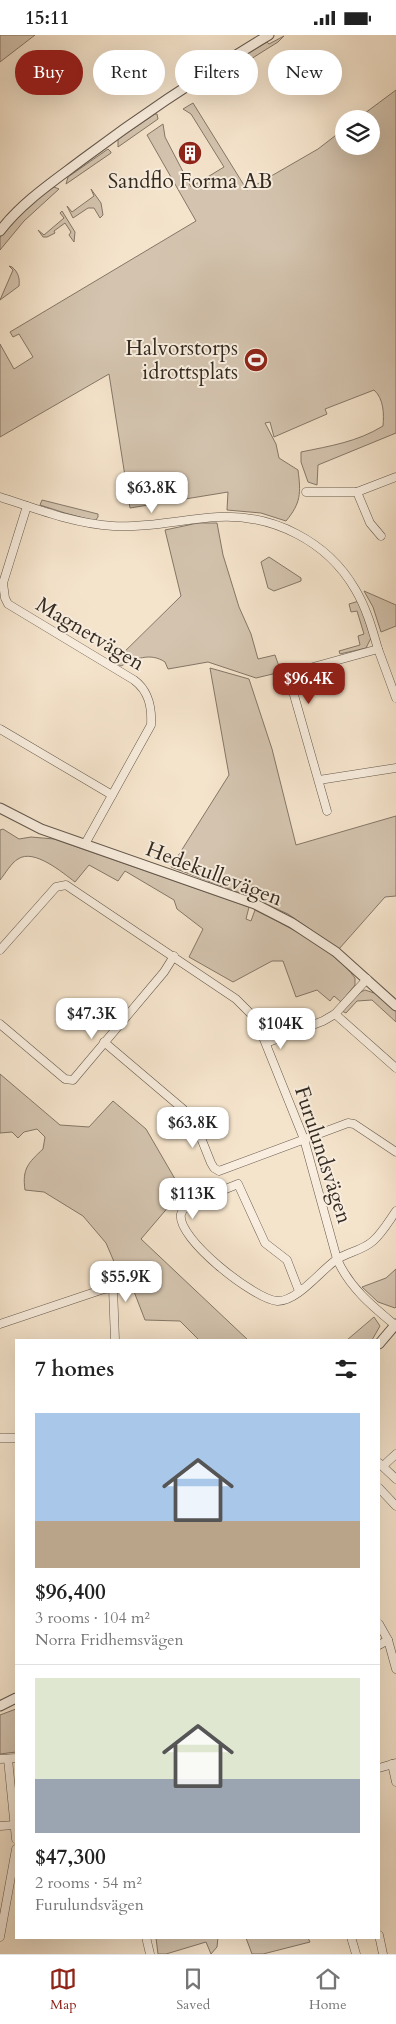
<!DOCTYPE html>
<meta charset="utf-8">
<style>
:root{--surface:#fff;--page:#f2f2f2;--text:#222;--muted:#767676;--line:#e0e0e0;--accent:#8f2418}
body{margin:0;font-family:Cardo,serif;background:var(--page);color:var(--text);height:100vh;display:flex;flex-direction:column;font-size:19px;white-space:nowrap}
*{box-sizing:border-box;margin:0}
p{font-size:16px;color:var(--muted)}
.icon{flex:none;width:28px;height:28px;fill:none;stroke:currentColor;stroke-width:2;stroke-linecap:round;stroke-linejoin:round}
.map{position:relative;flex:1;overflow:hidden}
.drawer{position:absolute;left:15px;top:1304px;width:365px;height:600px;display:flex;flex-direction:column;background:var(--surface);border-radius:0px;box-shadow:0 5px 20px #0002}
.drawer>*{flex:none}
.top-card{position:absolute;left:15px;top:15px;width:366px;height:45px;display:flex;gap:10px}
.buttons{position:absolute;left:335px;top:75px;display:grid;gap:10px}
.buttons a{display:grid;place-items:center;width:45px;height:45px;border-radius:50%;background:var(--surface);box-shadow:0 5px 20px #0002;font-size:25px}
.price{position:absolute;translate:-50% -42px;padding:0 11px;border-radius:10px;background:#fff;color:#222;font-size:16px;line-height:32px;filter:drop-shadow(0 1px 2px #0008)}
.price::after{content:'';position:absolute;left:50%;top:30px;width:15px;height:11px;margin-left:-8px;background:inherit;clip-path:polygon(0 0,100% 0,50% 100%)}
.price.current{background:var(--accent);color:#fff}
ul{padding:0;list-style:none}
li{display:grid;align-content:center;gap:10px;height:265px;padding:0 20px}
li+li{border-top:1px solid var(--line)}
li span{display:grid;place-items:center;height:155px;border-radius:0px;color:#555}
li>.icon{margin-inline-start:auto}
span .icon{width:90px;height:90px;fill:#fffc;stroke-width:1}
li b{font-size:21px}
h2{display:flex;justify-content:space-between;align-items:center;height:60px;padding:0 20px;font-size:21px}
.pill{padding:0 18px;border-radius:22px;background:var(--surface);box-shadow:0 5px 20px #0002;font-size:18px;line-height:45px}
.pill.current{background:var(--accent);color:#fff}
.status{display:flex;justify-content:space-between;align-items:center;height:35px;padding:0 25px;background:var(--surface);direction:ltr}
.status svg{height:14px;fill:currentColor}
.tab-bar{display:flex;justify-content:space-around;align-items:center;height:70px;border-top:1px solid var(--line);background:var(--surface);font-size:14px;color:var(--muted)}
.tab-bar a{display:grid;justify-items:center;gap:2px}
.tab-bar .current{color:var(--accent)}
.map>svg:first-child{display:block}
.green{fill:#d4c4af;stroke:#847768}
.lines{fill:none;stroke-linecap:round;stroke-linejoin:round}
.minor-casing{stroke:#64584c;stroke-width:9}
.tertiary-casing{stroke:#64584c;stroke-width:11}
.minor{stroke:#f8edde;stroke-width:8}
.tertiary{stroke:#f8edde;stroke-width:9}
.labels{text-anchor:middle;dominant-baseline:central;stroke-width:4;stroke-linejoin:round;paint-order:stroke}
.poi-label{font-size:21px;fill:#332a21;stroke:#f8edde}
.street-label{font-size:21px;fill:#332a21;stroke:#f8edde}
</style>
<div class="status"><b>15:11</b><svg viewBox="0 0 49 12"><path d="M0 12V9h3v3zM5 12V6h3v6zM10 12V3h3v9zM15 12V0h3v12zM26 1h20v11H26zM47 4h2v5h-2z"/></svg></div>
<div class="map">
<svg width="396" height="1919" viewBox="0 0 396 1919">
<rect width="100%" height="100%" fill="#f5e4cc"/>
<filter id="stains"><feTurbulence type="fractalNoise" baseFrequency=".004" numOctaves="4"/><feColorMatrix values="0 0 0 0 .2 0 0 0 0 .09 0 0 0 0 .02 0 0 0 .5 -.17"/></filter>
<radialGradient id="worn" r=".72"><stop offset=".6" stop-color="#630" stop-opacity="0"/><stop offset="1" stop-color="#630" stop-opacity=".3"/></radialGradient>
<g class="green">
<path d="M0,0H35L0,27Z"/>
<path d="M284,1L278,7L235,34L231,33L232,28L267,7L269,9Z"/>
<path d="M396,55V398L318,430L317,450L308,447L301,427V417C330,411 357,407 383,391C384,379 384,364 374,355L325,374L327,379L274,402L270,387L265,388L276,409L279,423L298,435C301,458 301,468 286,486L261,478L227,475L228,457L130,473L109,339L0,402V309L14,334L33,322L19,299L13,302L10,297L196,186L147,100L163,89L165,102L191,152L224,132L191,79L183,74L193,68L247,155L318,114L344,94V111H371V84H357Z"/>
<path d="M155,79H157L158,84L118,112V104Z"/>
<path d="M108,114L111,117V118L66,149L68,142Z"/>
<path d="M54,152L59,154L24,186L0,215C0,212 0,206 0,203C4,190 42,159 54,152Z"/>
<path d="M91,154L101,168L103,180L100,183L94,173H88L73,183L67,171L72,177L94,161Z"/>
<path d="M62,176L75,197L74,207L69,200L71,197L65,188L54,196L55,198L47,202H43L38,195L44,200L64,183L60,178Z"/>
<path d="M9,231L12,232C18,237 20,243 19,251L0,265L13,235Z"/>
<path d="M42,465L98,479V482L95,486L65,478L40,470Z"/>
<path d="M198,488H217L223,520L239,572L251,599L258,624L275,620L281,637L256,643L208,627L168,634L165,627C150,617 135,624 121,631L114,627L181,561L165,495Z"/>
<path d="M269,522L301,543V546L274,556L268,553L261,527Z"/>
<path d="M364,556L396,570V591L381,597L373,572Z"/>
<path d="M359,566L371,603L366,613L340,619L339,616L360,610L358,601L364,599L357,576L351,577L349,569Z"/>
<path d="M210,633L249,644L272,714L296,810L396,781V861L385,862L339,914L288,879L261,867L263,862L250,857L248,861L171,832L229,740Z"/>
<path d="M3,794L19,804L31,802L54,804L249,872L246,884L251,886L255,875C285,890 335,915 355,943V950L341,967L334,961L330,966L317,955L296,962L283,926H272L233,947L189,922L203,894L177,874L174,865L125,836L118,846L89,830L75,847C63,838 34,813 18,824C11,828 5,839 0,845V795Z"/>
<path d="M365,955L377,959L396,976V987L372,965L357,966L346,978L342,976L361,957Z"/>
<path d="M0,1039L60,1090L89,1092L113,1066L146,1094L182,1156L141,1204L248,1305H199L180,1286L145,1285L133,1254L121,1259L118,1236L106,1208L83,1181L44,1157L25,1155C22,1134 28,1128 43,1114L45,1102L37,1094L24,1097L18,1103L12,1097L0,1098Z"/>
<path d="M396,1234V1272L395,1273L378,1267L362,1252L386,1243Z"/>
<path d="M374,1282L380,1291L372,1305H347Z"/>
<path d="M16,1674V1717L0,1719V1680Z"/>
<path d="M218,1902L217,1912L211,1919L206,1907L166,1919H158L156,1903Z"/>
<path d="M246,1903H308L310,1907L263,1919H252Z"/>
</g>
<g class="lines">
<g class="minor-casing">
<g id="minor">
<path d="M306,457H357L396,442"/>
<path d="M357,457L370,488L381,501"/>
<path d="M0,462C37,474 75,489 113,491C149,493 183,484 218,482C273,479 327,506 355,554C366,572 372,593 378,614C384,630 390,647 396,663"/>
<path d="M27,471L3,548L5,563L8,569L134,645C149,656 152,672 151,690L85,809"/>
<path d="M0,694L112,760"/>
<path d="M319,745L396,733"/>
<path d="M327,776L288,639L378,614"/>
<path d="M0,915L56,852L66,850L236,964L251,979L259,992L304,1104L337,1224C349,1252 372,1271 395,1290"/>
<path d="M335,979L367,944"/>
<path d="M0,989L65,1044L73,1045L164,937L174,921"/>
<path d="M104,1007L183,1074L197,1093L211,1128L214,1133L219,1136L348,1088L354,1089L396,1117"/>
<path d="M266,1008L323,986L335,979L396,1033"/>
<path d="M110,1234L113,1253L115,1305"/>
<path d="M299,1256L287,1225L265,1208L238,1149L191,1168C187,1171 182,1175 181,1179C176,1203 254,1264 277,1266C297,1267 320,1236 336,1225C347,1217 362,1216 373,1206C382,1198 389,1186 396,1176"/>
<path d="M0,1289L104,1254L113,1253"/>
<path d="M0,1403H16"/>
<path d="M379,1428L396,1444"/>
<path d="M383,1431L396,1419"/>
<path d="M379,1453L396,1471"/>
<path d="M379,1589L388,1605L396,1634"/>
<path d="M379,1610L388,1605"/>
<path d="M0,1724L16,1723"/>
<path d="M8,1724L16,1804"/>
<path d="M392,1729L396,1747"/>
<path d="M379,1733L396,1728"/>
<path d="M0,1791L15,1790"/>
<path d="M379,1900L383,1919"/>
<path d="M0,1902L16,1814"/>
<path d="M146,1902L150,1919"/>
<path d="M351,1902L356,1919"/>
</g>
</g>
<g class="tertiary-casing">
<g id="tertiary">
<path d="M0,196C22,167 54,146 83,124C143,79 205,38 269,0"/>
<path d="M0,773L41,794L255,869L292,888L336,917L396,971"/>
<path d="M379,1309L396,1289"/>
<path d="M0,1671L16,1663"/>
</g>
</g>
<use href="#minor" class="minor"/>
<use href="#tertiary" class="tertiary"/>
</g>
<defs>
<g id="building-disc" transform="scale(1.25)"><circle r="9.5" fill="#8f2418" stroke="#f8edde"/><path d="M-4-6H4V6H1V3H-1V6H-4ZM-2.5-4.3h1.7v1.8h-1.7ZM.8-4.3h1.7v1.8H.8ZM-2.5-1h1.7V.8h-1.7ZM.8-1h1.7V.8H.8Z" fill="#fff"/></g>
<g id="stadium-disc" transform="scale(1.25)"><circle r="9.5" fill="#8f2418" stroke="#f8edde"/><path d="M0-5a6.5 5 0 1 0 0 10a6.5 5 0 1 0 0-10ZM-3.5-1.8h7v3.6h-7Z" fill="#fff"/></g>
</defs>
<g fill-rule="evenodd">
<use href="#building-disc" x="190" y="118"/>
<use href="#stadium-disc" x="256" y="325"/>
</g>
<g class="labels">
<g class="poi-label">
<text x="190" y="146">Sandflo Forma AB</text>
<text x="238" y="313" text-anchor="end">Halvorstorps<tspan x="238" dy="24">idrottsplats</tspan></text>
</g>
<g class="street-label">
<text transform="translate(90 599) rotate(31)">Magnetvägen</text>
<text transform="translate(214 839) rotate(21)">Hedekullevägen</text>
<text transform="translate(323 1120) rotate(72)">Furulundsvägen</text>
</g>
</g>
<rect width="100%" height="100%" filter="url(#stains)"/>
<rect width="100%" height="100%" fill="url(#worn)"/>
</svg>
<div class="buttons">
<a><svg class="icon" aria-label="layers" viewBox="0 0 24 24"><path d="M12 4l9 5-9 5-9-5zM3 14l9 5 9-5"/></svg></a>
</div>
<b class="price" style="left:152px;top:479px">$63.8K</b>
<b class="price current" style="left:309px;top:670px">$96.4K</b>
<b class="price" style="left:92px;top:1005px">$47.3K</b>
<b class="price" style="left:281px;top:1015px">$104K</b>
<b class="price" style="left:193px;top:1114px">$63.8K</b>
<b class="price" style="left:193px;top:1185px">$113K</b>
<b class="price" style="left:126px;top:1268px">$55.9K</b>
<div class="top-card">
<a class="pill current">Buy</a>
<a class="pill">Rent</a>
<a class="pill">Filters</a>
<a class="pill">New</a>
</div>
<section class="drawer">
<h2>7 homes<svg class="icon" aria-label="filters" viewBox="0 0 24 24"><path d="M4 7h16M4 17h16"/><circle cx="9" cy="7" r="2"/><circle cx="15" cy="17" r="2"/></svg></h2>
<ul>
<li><span style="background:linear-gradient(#a9c7e8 70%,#b9a48a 0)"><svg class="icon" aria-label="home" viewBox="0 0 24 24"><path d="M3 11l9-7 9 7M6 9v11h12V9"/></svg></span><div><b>$96,400</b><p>3 rooms · 104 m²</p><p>Norra Fridhemsvägen</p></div></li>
<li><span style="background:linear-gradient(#dfe7d0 65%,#9aa5b1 0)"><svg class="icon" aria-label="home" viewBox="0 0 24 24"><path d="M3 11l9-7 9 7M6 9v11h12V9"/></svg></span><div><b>$47,300</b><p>2 rooms · 54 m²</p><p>Furulundsvägen</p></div></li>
</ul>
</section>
</div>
<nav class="tab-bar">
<a class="current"><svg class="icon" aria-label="map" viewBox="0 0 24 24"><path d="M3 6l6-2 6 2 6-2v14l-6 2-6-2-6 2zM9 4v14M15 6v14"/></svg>Map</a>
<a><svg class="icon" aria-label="saved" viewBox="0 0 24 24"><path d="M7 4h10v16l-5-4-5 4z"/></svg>Saved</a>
<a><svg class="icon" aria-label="home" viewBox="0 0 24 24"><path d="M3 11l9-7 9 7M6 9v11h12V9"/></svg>Home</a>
</nav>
